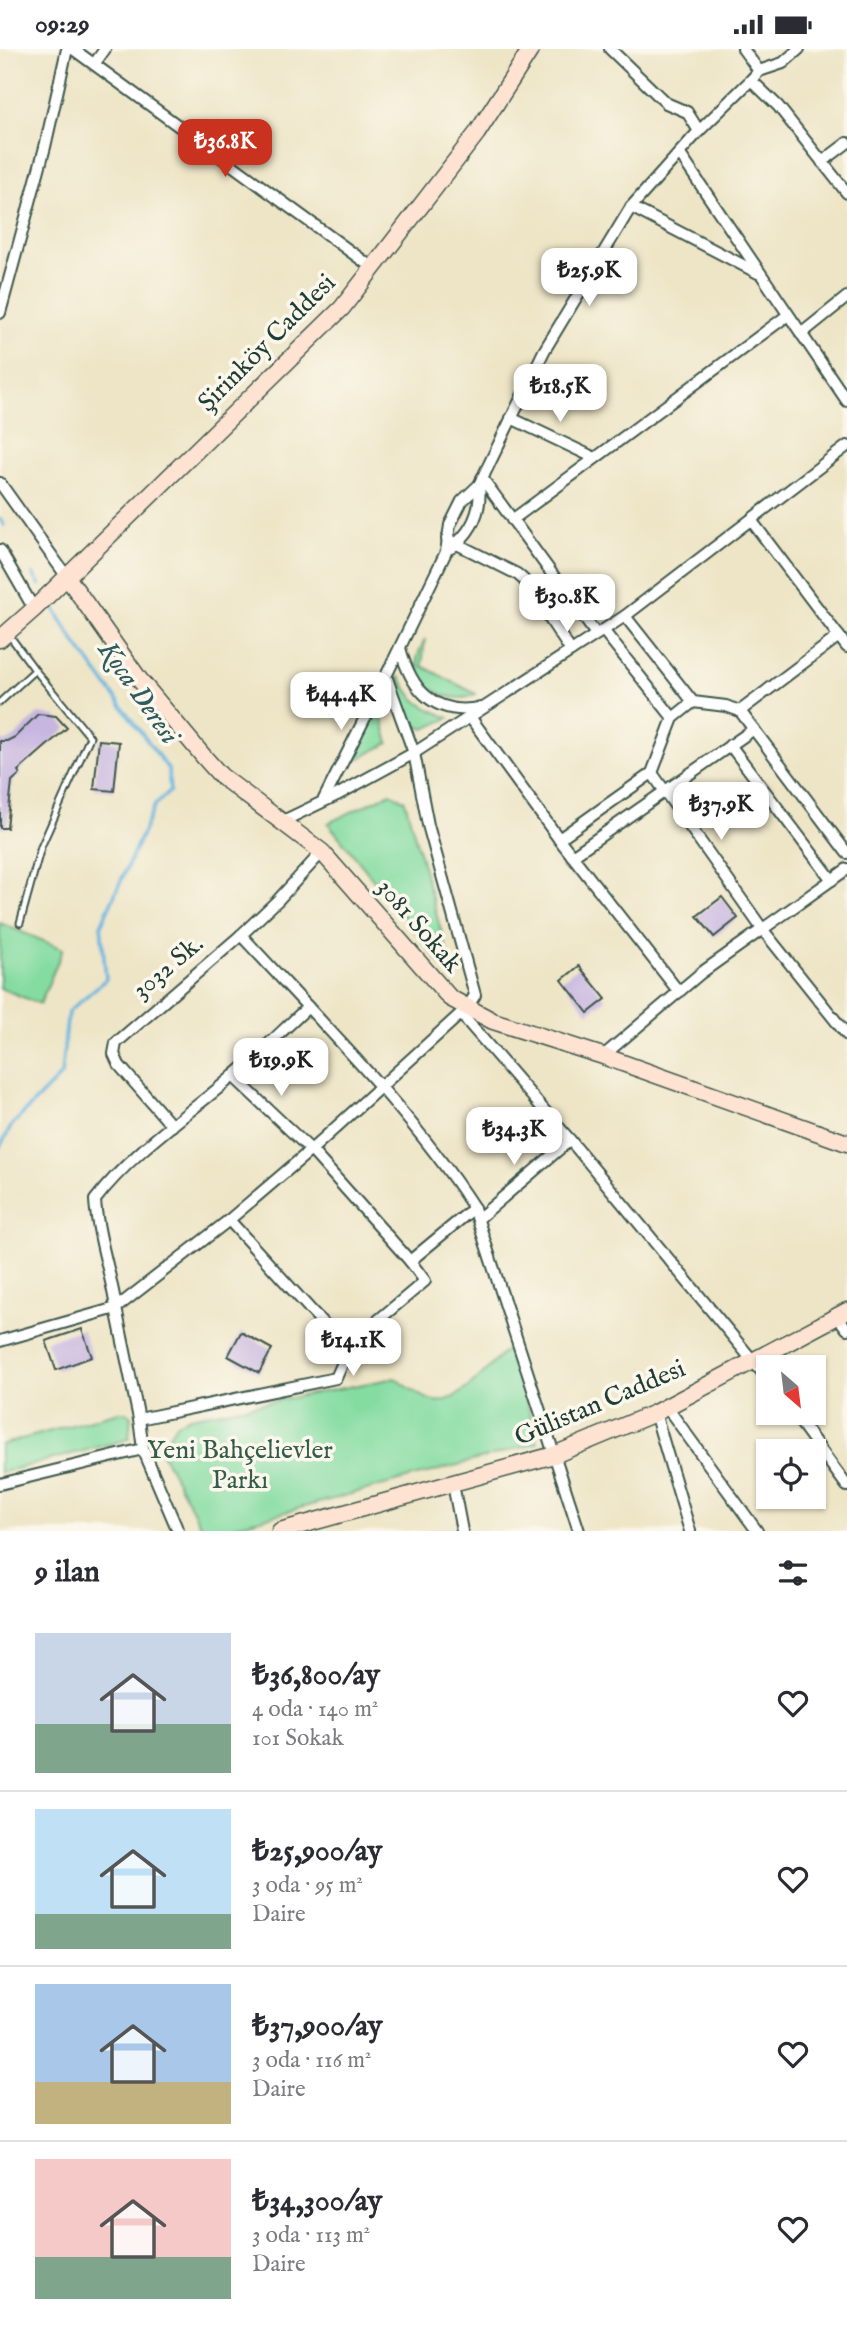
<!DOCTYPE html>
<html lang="tr">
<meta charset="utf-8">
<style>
:root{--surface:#fff;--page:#f7f7f7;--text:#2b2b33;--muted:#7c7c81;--line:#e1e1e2;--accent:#c8321e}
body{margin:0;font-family:"IM FELL English",serif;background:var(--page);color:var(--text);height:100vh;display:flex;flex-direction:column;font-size:26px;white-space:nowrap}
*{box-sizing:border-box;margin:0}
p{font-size:23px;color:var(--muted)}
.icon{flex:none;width:38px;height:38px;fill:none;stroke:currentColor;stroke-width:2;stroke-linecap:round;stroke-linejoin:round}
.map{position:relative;height:1482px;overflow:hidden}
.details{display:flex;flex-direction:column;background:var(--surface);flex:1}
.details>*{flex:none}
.needle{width:46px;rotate:152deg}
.buttons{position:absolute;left:756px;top:1306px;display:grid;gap:14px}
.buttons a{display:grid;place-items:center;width:70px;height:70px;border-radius:0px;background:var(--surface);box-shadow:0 2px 5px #0004;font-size:35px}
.price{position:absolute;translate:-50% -60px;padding:0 16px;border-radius:14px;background:#fff;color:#222;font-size:23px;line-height:46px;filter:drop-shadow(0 2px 4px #0008)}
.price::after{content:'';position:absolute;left:50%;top:42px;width:21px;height:16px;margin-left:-10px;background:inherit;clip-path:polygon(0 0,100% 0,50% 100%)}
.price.selected{background:var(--accent);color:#fff}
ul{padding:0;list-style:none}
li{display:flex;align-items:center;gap:21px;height:175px;padding:0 35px}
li+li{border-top:2px solid var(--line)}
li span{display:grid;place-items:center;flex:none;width:196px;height:140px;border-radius:0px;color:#555}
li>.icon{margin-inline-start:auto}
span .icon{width:84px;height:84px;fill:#fffc;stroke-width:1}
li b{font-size:30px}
h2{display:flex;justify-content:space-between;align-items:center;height:84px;padding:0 35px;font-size:30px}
.status{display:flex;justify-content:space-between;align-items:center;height:49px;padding:0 35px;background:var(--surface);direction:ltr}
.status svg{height:19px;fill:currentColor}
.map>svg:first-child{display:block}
.green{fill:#84dca1;stroke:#528c6a;stroke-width:2}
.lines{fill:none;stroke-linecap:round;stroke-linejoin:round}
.stream{stroke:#65b4df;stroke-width:3.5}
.building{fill:#c7b6e0}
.lane-casing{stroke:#3e564a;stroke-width:9}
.street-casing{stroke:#3e564a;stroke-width:14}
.secondary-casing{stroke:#3e564a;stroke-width:19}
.lane{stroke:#fff;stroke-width:5}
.street{stroke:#fff;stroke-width:10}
.secondary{stroke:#fee3d2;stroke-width:16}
.labels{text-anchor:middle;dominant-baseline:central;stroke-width:7;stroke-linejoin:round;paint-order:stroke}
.street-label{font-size:26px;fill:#1f3d34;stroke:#fbf7ec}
.park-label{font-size:26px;fill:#335d4a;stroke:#fbf7ec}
.water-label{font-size:28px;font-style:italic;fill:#305b5f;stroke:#fbf7ec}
</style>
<div class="status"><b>09:29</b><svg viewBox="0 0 49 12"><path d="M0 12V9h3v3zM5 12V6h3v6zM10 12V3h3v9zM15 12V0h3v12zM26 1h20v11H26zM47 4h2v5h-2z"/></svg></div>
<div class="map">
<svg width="847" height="1482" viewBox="0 0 847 1482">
<rect width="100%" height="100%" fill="#fbf7ec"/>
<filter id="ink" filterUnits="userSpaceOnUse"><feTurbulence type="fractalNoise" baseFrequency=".0143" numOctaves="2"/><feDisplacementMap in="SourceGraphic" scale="14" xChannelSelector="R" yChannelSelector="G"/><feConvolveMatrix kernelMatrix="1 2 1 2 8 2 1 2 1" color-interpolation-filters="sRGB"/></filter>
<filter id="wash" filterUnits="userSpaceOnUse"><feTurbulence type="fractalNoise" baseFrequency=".00686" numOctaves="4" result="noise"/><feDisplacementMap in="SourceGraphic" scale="28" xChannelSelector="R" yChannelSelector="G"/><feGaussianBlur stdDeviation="1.57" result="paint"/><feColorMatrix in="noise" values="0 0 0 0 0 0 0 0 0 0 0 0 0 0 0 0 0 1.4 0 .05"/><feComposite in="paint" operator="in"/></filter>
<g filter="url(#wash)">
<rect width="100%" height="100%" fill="#eee5c6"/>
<g class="green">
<path d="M425,590L422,617L476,645C454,657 416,640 417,612C417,605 422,597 425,590Z"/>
<path d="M397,628H400C415,657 424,657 449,669L425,680L411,676L397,635Z"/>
<path d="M379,658L389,694L352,713L351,711Z"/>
<path d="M391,744L405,752L455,932L328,774Z"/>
<path d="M0,874L63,900L40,955L0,939Z"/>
<path d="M508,1299L518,1321L538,1394L216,1482H204L160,1401L177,1374L190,1368L395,1329C407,1337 419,1348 434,1352C458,1357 491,1315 508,1299Z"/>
<path d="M119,1363H126L131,1367L129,1390L0,1424V1396Z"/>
</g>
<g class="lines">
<g class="stream">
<path d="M0,470L4,476"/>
<path d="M33,525L40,536"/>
<path d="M0,1098L12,1076L61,1026L68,963L106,930L101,876L155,756L170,742L168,720L74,592L52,556"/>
</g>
</g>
<g id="blocks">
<g class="building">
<path d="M38,665L56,667L67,679L18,722L20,725L12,732L7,779H0V692H7L15,688Z"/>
<path d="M99,691L119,693L114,742L94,740Z"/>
<path d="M722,848L738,869L714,888L697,867Z"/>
<path d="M579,917L606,950L588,964L562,931Z"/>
<path d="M82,1280L92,1308L56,1321L46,1292Z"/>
<path d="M241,1283L272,1300L259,1324L228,1307Z"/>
</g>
</g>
</g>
<g filter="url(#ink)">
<use href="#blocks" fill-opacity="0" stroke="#3e564a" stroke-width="2"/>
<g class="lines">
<g class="lane-casing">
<g id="lane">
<path d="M9,586L35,621L90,688L41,798L20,874"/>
<path d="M0,653L35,621"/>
</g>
</g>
<g class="street-casing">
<g id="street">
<path d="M73,0L373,219"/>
<path d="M610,0L666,54L687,63L699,82L751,31L778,57L847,144"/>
<path d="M743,0L759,22"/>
<path d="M95,14L105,0"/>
<path d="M751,31L759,22L783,14L799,0"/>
<path d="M679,104L847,352"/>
<path d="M822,113L847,94"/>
<path d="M631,158L758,224"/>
<path d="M0,264L45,98L67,0"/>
<path d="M801,285L847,248"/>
<path d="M511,369L595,409"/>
<path d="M482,429L596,585"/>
<path d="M0,434L67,528"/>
<path d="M512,471L788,266"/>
<path d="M751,471L847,598"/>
<path d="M447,490L517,525L524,531L571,602"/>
<path d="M451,499C472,483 482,462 479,436"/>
<path d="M0,501L34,560"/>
<path d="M625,567L693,653L726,657L740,662"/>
<path d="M839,587L740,662L847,804"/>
<path d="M400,599C411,640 433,667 479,659"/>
<path d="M470,668L559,790L652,724L673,669L603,581"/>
<path d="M673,669L693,653"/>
<path d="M730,696L832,831"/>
<path d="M652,724L763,881L847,986"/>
<path d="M323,752L386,627"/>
<path d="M283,772L337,746L414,704L625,567L847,397"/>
<path d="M559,790L679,943"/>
<path d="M572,807L754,680"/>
<path d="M241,886C319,971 411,1062 474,1159L579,1482"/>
<path d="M461,965L570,1091L768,1330"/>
<path d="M603,1007L701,924L847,820"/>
<path d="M233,1027L311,1101L410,1212"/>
<path d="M172,1077L119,1016L114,1005L116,994L241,886L278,851L322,803"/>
<path d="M479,1169L570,1091"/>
<path d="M229,1171L348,1302"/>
<path d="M837,1267L847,1280"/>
<path d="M0,1292L116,1259C111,1223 97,1187 95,1151C132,1103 186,1067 232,1028C258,1006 282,982 308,958"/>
<path d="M666,1357L757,1482"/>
<path d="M793,1363L847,1437"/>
<path d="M655,1364L690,1482"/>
<path d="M139,1370L336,1329L348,1302L370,1278L425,1232L410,1212L474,1159"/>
<path d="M0,1435L143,1400"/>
<path d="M453,1435L462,1482"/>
<path d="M178,1482L143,1400L139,1370L116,1259L229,1171L311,1101L467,959L475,946L428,776L414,704L386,627L446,503L450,476L462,452L479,436L544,302L631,158L699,82"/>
</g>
</g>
<g class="secondary-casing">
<g id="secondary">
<path d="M67,528L139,630L204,708L221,727L322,803L450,949L493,972L603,1007L847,1094"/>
<path d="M0,590L34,560L342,259L477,84L531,0"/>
<path d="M280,1482L554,1406L655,1364L847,1262"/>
</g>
</g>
<use href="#lane" class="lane"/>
<use href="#street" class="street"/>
<use href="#secondary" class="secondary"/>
</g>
</g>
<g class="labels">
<g class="street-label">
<text transform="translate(267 294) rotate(-45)">Şirinköy Caddesi</text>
<text transform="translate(419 877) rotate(49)">3081 Sokak</text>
<text transform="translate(168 918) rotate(-40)">3032 Sk.</text>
<text transform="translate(600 1354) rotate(-23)">Gülistan Caddesi</text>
</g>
<g class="park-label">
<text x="240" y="1401">Yeni Bahçelievler<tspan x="240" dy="30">Parkı</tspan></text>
</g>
<g class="water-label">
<text transform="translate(138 644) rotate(55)">Koca Deresi</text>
</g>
</g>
</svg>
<div class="buttons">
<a><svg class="needle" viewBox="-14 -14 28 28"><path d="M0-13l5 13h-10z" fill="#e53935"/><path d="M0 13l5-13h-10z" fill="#7c7c81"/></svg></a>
<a><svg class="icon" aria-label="locate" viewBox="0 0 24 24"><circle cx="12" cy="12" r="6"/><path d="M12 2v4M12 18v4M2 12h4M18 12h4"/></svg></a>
</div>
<b class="price selected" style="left:225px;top:130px">₺36.8K</b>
<b class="price" style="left:589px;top:259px">₺25.9K</b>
<b class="price" style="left:560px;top:375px">₺18.5K</b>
<b class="price" style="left:567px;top:585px">₺30.8K</b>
<b class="price" style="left:341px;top:683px">₺44.4K</b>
<b class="price" style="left:721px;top:793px">₺37.9K</b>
<b class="price" style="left:281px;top:1049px">₺19.9K</b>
<b class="price" style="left:514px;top:1118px">₺34.3K</b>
<b class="price" style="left:353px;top:1329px">₺14.1K</b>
</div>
<section class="details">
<h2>9 ilan<svg class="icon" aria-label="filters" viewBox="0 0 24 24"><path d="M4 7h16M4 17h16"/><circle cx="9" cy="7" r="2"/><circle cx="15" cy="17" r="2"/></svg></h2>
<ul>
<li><span style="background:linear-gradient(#c9d6e8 65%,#7fa58c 0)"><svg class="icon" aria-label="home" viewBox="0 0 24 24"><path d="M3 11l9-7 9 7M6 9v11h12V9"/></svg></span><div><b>₺36,800/ay</b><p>4 oda · 140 m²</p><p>101 Sokak</p></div><svg class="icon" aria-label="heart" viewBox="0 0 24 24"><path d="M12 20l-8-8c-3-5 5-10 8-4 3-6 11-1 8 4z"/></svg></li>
<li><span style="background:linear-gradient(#bfe0f5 75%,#7fa58c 0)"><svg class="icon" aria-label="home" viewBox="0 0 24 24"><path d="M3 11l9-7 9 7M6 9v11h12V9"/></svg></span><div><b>₺25,900/ay</b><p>3 oda · 95 m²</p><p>Daire</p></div><svg class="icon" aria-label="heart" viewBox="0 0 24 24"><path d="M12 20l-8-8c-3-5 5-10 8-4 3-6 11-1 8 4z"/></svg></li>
<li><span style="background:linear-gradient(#a9c7e8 70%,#c2b280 0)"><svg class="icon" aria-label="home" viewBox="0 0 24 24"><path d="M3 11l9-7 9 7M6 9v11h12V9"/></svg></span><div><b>₺37,900/ay</b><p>3 oda · 116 m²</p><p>Daire</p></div><svg class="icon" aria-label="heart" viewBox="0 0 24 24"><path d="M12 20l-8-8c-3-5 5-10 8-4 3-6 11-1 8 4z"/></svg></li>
<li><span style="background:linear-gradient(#f6c9c9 70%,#7fa58c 0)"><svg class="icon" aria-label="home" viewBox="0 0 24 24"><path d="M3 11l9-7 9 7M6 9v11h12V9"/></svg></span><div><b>₺34,300/ay</b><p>3 oda · 113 m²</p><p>Daire</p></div><svg class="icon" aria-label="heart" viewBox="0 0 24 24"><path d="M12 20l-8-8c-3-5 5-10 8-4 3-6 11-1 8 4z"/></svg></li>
</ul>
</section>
